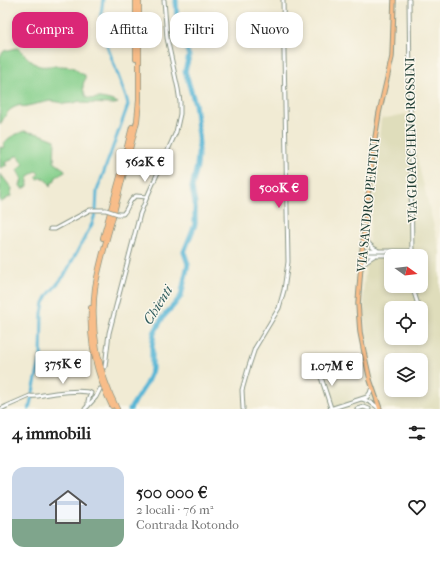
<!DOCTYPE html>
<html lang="it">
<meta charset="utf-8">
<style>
:root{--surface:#fff;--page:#f6f6f6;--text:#222;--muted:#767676;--accent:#db2777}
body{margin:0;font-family:"IM FELL French Canon",serif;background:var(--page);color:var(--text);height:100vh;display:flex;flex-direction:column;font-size:15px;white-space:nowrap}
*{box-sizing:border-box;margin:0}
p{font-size:13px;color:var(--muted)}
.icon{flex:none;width:22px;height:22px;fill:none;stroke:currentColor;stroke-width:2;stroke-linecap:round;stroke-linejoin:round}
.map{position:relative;height:409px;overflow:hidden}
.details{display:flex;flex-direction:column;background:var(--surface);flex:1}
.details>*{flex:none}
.guide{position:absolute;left:12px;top:12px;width:416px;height:36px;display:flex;gap:8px}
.needle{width:26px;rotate:105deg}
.controls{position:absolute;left:384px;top:249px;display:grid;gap:8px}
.controls a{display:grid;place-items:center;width:44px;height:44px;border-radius:8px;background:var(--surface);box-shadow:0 2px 6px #0003;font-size:20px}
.price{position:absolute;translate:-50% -34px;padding:0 9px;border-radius:4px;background:#fff;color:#222;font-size:13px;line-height:26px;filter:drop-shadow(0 1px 2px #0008)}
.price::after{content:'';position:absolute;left:50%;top:24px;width:12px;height:9px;margin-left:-6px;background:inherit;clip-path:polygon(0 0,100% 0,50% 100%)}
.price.active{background:var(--accent);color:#fff}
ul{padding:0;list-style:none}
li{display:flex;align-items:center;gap:12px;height:100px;padding:0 12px}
li span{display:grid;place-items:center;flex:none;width:112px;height:80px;border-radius:12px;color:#555}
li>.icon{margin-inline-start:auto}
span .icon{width:48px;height:48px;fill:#fffc;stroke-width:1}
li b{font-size:17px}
h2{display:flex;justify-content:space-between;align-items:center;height:48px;padding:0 12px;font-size:17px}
.pill{padding:0 14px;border-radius:12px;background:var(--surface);box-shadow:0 2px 6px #0003;font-size:14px;line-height:36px}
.pill.active{background:var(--accent);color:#fff}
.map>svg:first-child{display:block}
.built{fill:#dfddbb;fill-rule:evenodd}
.green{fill:#85cf8b;stroke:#528660}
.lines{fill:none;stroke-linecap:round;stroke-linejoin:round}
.canal{stroke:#57b5d5;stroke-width:3}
.river{stroke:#57b5d5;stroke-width:5}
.minor-casing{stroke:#889484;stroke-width:5}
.major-casing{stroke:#889484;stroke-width:5.5}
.highway-casing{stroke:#889484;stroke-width:6}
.minor{stroke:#fff;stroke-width:3}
.major{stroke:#f8bd89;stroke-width:3.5}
.highway{stroke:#f8bd89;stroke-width:4.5}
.minor-bridge-casing{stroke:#889484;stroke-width:5;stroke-linecap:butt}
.minor-bridge{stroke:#fff;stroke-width:3}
.labels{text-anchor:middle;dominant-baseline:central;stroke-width:3;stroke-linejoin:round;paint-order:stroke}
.street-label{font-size:13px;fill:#1f3d34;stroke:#fbf7ec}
.water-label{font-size:14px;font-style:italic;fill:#2d5b5c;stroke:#fbf7ec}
</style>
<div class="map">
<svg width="440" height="409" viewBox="0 0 440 409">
<rect width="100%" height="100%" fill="#fbf7ec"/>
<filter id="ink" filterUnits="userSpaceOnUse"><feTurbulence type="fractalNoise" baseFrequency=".025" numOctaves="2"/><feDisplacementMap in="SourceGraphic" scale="8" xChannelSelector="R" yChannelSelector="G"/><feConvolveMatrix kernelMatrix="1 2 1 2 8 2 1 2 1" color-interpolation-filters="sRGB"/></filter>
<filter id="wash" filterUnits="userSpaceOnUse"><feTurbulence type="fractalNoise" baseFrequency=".012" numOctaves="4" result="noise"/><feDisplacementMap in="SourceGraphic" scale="16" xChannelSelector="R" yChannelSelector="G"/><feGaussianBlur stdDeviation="0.9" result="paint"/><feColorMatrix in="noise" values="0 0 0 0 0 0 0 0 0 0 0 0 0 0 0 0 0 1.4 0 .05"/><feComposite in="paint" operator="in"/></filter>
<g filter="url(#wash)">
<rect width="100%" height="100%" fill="#f1ebd4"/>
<path class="built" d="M406,114L440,251V409H333L322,374L368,363L363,294L381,119ZM391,256H421V286H391ZM391,308H421V338H391ZM391,360H421V390H391Z"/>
<g class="green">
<path d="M17,48C22,51 28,59 34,63C40,68 45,66 52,66C59,66 66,66 72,67C77,69 79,74 85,75V80C81,85 84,92 86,97C91,100 95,98 100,98C106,99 112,100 118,103L114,104L82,103L80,101L73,103L64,104L59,102L50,101L22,107L21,105C8,108 6,114 0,125V56L4,51Z"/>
<path d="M24,131L40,134L55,140L54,162L65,170V172L56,177L54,182L51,183L50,187V184L42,177L38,179L36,177L39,174L36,171C29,175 27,178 28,186L25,188H22L20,186L22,179L17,170L24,164L19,158V156H16L11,159V160L4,163L7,165L0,168V147L3,148C4,138 15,135 24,131Z"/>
<path d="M0,173L12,189L11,193V196L3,201L0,202Z"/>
</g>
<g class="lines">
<path class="canal" d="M29,409L41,357L42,313L44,303L48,295L64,276L92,224L96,211L97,191L128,105L127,100L101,29L100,21L103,0"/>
<path class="river" d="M130,409L146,384L152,370V347L154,333L163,317L174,305L181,296L188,264L184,252L195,224V204L192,187L197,166L199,145L197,119L195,104L185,71L189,56L177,22L176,0"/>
</g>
</g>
<g filter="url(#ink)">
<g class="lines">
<g class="minor-casing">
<g id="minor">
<path d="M409,0L412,256"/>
<path d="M118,214H123C129,208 128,200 136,196L147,197"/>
<path d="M50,229H55L90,210H106"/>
<path d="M364,235C367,242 370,247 377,250"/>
<path d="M362,251H412"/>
<path d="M361,255H412"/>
<path d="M361,268L366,261L374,256"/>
<path d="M413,286V289L419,308"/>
<path d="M105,367L109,333L140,214L147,197L176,132L180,114V102L178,89L167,38L164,0"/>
<path d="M319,371L331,408"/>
<path d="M362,399C369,401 374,403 379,409"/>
<path d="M1,409L7,406L30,396C35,397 39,396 43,395C54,393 82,389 91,393L88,401V406"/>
<path d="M85,409L96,397L100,389"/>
<path d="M243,409L242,390L248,369L255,348L279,308L284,290L288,262L283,0"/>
<path d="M330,409L367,397L370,393L372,387"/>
<path d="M357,409L364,407L369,409"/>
</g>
</g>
<g class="major-casing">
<path id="major" d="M380,409L370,380L366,362L360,332L358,304L362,251L373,151L379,113L392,57L394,0"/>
</g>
<g class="highway-casing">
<g id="highway">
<path d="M136,0V58"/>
<path d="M127,147L132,127"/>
<path d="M103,238L123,166"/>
<path d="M91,308C89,342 97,376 112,406"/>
<path d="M117,409C98,372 90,329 95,288C99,265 106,242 112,220C119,192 126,165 133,137L137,121L139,100V0"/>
</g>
</g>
<use href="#minor" class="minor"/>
<use href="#major" class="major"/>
<use href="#highway" class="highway"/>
<g class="minor-bridge-casing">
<path id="minor-bridge" d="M106,210L118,214"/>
</g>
<use href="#minor-bridge" class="minor-bridge"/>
</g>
</g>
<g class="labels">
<g class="street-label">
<text transform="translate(411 140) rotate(-91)">VIA GIOACCHINO ROSSINI</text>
<text transform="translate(368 205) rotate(-84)">VIA SANDRO PERTINI</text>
</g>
<g class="water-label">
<text transform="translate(158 305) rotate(-58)">Chienti</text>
</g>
</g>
</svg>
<div class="controls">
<a><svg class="needle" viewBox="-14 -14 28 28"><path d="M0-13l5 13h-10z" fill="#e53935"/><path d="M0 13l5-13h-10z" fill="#767676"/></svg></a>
<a><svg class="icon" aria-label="locate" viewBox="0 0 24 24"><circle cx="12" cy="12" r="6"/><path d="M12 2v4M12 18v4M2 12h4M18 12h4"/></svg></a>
<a><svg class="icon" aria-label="layers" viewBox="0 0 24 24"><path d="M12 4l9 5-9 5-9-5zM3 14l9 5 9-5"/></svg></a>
</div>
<b class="price" style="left:145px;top:183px">562K €</b>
<b class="price active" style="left:279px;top:209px">500K €</b>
<b class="price" style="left:63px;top:385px">375K €</b>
<b class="price" style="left:332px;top:387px">1.07M €</b>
<div class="guide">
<a class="pill active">Compra</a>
<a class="pill">Affitta</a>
<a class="pill">Filtri</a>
<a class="pill">Nuovo</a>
</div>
</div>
<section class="details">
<h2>4 immobili<svg class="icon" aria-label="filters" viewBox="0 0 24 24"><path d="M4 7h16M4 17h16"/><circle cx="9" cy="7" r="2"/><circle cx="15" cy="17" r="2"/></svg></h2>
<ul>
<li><span style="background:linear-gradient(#c9d6e8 65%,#7fa58c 0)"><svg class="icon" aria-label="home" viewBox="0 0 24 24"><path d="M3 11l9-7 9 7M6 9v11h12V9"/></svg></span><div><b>500 000 €</b><p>2 locali · 76 m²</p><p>Contrada Rotondo</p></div><svg class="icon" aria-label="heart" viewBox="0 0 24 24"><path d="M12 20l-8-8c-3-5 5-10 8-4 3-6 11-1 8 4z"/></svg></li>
</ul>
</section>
